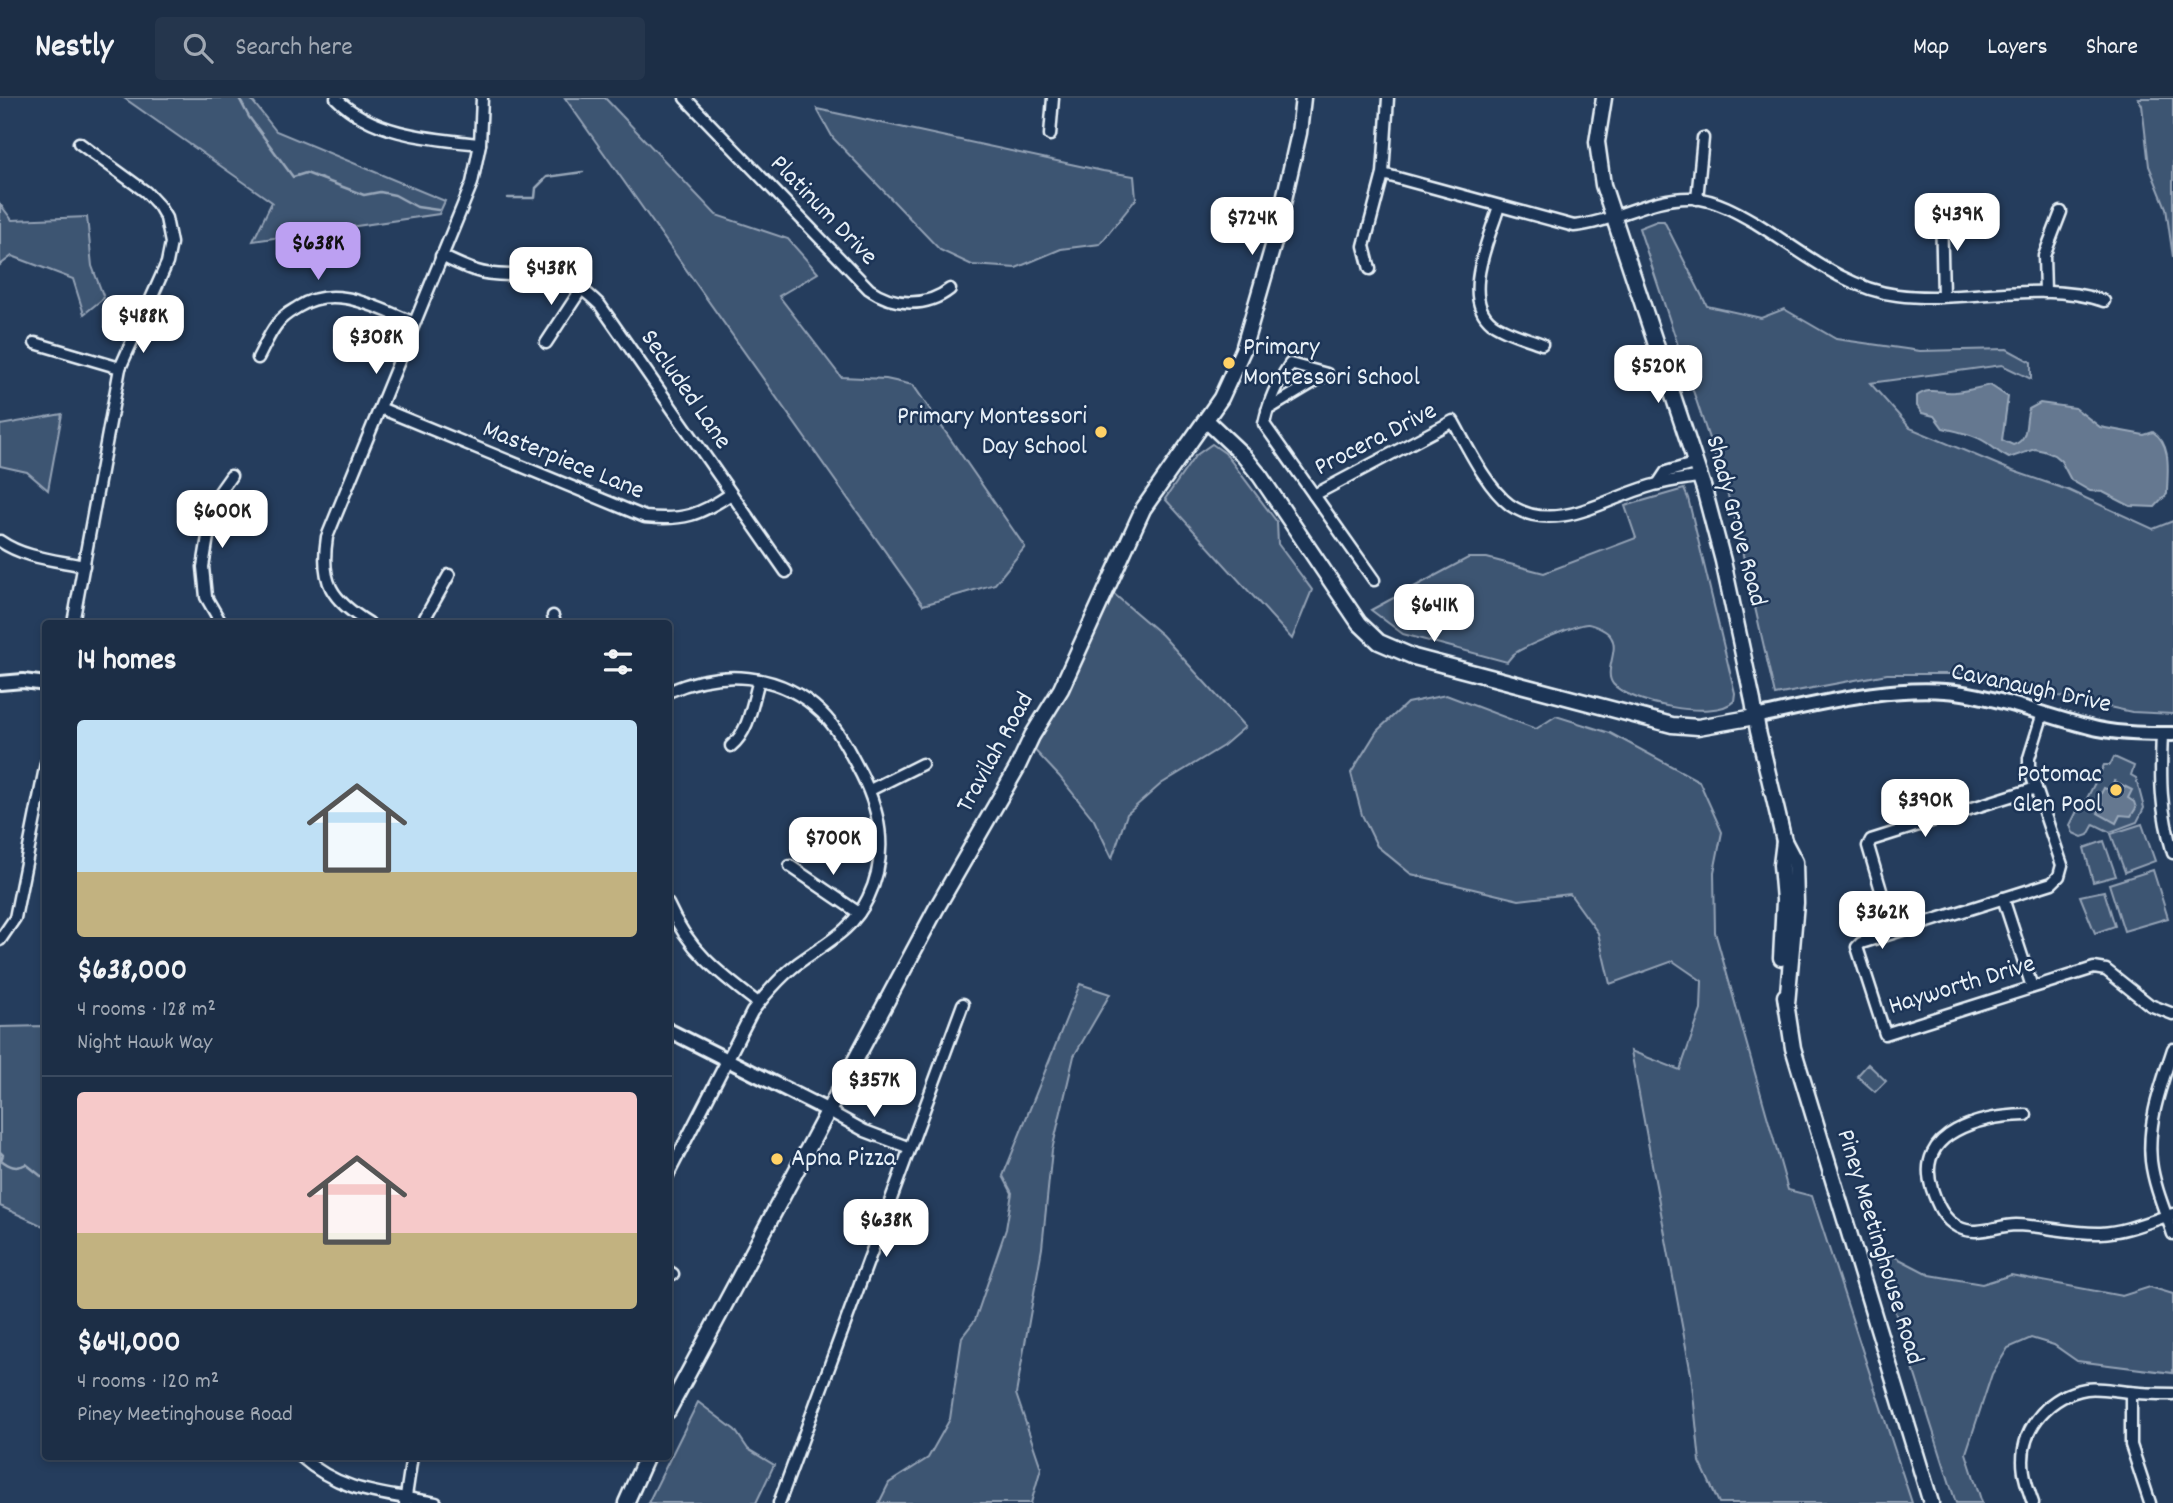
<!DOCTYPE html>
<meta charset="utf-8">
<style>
:root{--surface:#1c2e46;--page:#25364d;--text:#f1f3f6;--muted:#a0a8b3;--line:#3a4a5f;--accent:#bca0f2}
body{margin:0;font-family:Dekko,sans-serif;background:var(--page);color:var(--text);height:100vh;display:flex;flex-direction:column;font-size:26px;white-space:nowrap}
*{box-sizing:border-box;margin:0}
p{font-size:23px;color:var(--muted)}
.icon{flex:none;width:38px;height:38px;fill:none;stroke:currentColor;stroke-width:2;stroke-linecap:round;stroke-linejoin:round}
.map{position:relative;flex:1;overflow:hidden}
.side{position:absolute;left:42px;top:522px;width:630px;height:840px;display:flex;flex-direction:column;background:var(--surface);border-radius:7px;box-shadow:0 4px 10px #0003,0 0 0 2px var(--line)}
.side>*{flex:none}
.price{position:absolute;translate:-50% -60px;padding:0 16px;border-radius:14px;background:#fff;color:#222;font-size:23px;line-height:46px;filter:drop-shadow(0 2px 4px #0008)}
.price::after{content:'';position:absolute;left:50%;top:42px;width:21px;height:16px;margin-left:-10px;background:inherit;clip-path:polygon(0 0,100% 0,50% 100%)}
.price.current{background:var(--accent);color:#111}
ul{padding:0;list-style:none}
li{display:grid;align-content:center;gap:14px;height:371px;padding:0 35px}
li+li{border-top:2px solid var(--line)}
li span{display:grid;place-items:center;height:217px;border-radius:7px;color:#555}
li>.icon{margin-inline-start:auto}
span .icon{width:126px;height:126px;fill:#fffc;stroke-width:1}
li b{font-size:30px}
h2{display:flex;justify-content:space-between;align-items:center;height:84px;padding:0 35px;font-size:30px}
header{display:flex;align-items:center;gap:42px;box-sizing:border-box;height:98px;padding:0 35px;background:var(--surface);border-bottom:2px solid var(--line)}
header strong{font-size:33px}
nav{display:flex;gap:38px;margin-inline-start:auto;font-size:24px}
.search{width:490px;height:63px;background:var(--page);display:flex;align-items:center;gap:18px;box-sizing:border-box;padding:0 24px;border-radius:7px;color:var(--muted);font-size:26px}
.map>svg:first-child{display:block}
.green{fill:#3e5472;stroke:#93a2b5;stroke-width:2}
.water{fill:#657890;stroke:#99a8ba;stroke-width:2}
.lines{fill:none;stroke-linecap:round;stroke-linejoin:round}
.stream{stroke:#99a8ba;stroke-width:2.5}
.minor-casing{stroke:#e8f1f8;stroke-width:15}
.tertiary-casing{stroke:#e8f1f8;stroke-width:18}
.secondary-casing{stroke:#e8f1f8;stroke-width:19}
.minor{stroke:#1d3557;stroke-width:10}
.tertiary{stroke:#1d3557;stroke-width:12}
.secondary{stroke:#1d3557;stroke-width:14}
.poi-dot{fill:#ffd166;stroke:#1d3557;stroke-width:2.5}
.labels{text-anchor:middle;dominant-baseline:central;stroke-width:5;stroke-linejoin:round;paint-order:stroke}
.street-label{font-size:26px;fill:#e8f1f8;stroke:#1d3557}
.poi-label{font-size:26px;fill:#e8f1f8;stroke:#1d3557;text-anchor:start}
</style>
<header>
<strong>Nestly</strong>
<div class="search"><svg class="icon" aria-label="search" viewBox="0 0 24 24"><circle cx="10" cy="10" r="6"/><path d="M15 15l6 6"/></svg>Search here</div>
<nav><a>Map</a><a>Layers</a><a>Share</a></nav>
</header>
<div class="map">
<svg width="2173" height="1405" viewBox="0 0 2173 1405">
<rect width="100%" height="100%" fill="#253d5d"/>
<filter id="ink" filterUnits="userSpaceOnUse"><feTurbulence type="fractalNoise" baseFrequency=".0143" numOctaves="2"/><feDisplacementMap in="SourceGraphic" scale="14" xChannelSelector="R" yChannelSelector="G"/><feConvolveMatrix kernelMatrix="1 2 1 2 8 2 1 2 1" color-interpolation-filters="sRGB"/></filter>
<g filter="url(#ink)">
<g class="green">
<path d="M124,0H250L276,33L445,103L439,116L253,143L272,104Z"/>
<path d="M565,0H605L716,117L788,141L818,175L779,198L841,279L886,281L913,287L1025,449L995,486L923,507Z"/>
<path d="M2138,0H2173V159L2166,110L2149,68L2142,7Z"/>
<path d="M817,11L1103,73L1134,78L1136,101L1100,146L1061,151L1016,170L972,167L940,152L833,40Z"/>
<path d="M0,106L12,122L87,119L92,168L104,200L84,216L73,181L12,158L0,167Z"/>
<path d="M1657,123H1664L1707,208L1761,220L1784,211L1836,241L1920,253L2007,251L2031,264V281L2002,267L1870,285L1910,330L2013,373L2068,392L2153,431L2173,423V616L2132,614L1957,576H1887L1775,597L1733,413L1639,130Z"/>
<path d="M62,316L48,392L27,374L0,368V327Z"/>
<path d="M1212,346L1225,355L1277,424L1278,446L1312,492L1292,541L1165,401L1195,358Z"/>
<path d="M1684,391L1688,400L1735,595L1734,603C1715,623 1629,605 1613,586C1603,573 1620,552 1611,539C1608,533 1594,527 1588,526C1579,525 1521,550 1514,556C1512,557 1508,563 1507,564L1403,536L1371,512L1468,460H1487L1544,475L1636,440L1625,408Z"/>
<path d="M1107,490L1162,537L1245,629L1223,648L1161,686L1127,716L1112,760L1094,722L1059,678L1028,645Z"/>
<path d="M1446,597L1536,631L1556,618L1610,635L1699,683L1722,734L1714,774L1715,834L1788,1092L1812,1098L1912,1405H1719L1700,1364L1691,1276L1631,953L1680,972L1701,912L1702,883L1673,863L1610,886L1598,835L1570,796L1519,802L1411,776L1377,748L1362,717L1351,675L1377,633L1407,605Z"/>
<path d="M2114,659L2134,668L2131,677L2136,680L2144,710L2137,724L2110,734L2094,726L2088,737L2082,739L2073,735L2070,727L2077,713L2080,714L2104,667H2110Z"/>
<path d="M2142,726L2155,763L2125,774L2111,736Z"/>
<path d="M2104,743L2116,778L2093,784L2084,750Z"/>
<path d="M2153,772L2168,820L2124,833L2109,786Z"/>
<path d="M2104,793L2115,828L2095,835L2080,798Z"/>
<path d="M1080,886L1110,896L1074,958L1052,1052L1042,1150L1016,1296L1041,1370L1031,1405H879L889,1385L928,1360L950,1321L962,1239L975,1222L1006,1131L1012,1095L1003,1078Z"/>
<path d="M45,928H46L45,1129L0,1108V929Z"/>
<path d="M1868,966L1886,983L1875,994L1857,978Z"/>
<path d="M1874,1148L1930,1177L1982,1186L2011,1177L2122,1198L2150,1189L2173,1196V1275L2077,1263L2054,1247L2031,1240L2008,1250L1992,1276L1966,1355L1982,1405H1956Z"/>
<path d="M698,1304L735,1332L748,1351L774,1367L756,1405H648Z"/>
</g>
<g class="water">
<path d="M1990,287L2008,299L2002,342L2013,347C2030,342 2024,324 2029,311L2040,305L2075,310L2100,329L2144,337L2153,334C2173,347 2167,375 2167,396L2155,409L2130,408L2103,394L2090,393L2071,382L2061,363L2054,357L2044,353L2035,351L2009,360C2001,356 1997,353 1991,348C1978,337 1959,334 1943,330L1934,318L1922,315L1917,308V298C1930,288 1941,296 1955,294C1967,293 1978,290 1990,287Z"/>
<path d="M2114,683L2132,692L2128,700L2134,704L2136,710L2131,718L2120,717L2116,725L2098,715L2102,706L2097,703L2104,690L2109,692Z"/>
</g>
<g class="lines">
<g class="stream">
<path d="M239,0L249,19L293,79L306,75L364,97L380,94L395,97L417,109L438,112"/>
<path d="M508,100H535L536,90L547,79L583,74"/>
<path d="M0,1054L3,1057L1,1062C9,1068 16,1072 26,1066L46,1082"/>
</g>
<g class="minor-casing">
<g id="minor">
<path d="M336,0C372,37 432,41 480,46"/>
<path d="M685,0L869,191C893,208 926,210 950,191"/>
<path d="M1050,37L1053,0"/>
<path d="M1383,76L1574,128C1615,124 1651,98 1693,100C1716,102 1737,114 1756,125C1800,152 1845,191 1897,197C1966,206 2037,181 2104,203"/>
<path d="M1697,101L1703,40"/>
<path d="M1499,108C1490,139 1460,200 1492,225C1506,235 1527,240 1542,246"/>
<path d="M1941,113L1943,198"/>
<path d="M441,158C457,165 475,175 493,176C546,181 556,164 600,207L786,474"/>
<path d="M1370,171L1364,148L1383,76L1388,0"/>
<path d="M2045,194L2044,158L2061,114"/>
<path d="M35,245L120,270"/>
<path d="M546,245L582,190"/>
<path d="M258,260C264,249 269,236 277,226C282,218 290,214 298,209C336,185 376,210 413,224"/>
<path d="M380,310L645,419C683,423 700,417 731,396"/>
<path d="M1267,312L1327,276L1290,266C1275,289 1270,299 1264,326L1374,482"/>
<path d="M1658,386L1666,374L1697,365"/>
<path d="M1314,397L1453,323C1467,348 1487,390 1510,407C1557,439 1612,396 1658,386C1672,382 1687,381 1701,378"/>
<path d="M0,443C24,460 56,462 84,468"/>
<path d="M553,518L555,525"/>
<path d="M73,525L120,270L167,165L171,145L166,120L159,108L146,94L79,45"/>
<path d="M221,525L206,499L203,469L214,402L231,378"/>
<path d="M369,525C331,502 320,484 327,439L472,85L480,46L482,0"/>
<path d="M422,525L449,477"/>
<path d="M668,594C720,571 779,573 822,615C837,630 847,649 857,668C880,710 890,754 868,800C853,831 831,842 804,861C783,875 767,894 752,914L668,1077"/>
<path d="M2043,615L2029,660V670L2062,767L2059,778L2052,785L1861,845L1857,849L1885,936L2094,870L2106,872L2150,907L2173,916"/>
<path d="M2162,636C2160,681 2160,712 2173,755"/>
<path d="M731,648C750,632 752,605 759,582"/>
<path d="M870,692L922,666"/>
<path d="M790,768L859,815"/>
<path d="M2003,800L2032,889"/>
<path d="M668,806C688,852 720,876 758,905"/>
<path d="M1893,833L1868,748L1871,742L2036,690"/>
<path d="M0,842L15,820L46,665"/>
<path d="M2173,951C2161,988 2147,1024 2151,1063C2154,1088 2165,1113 2173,1136"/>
<path d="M829,1013L865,1033L910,1050"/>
<path d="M2026,1017C1983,1018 1913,1033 1932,1091C1937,1106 1943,1121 1958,1129C1977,1139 1997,1127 2016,1127C2044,1128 2073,1136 2101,1135C2125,1134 2150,1123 2173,1116"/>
<path d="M668,1173L673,1176"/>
<path d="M2131,1295V1347L2150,1405"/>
<path d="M300,1358C343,1396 383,1395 436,1405"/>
<path d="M405,1405L412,1358"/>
<path d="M779,1405L963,906"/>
<path d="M2033,1405C2028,1391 2023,1377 2023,1363C2023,1327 2051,1297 2086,1291C2100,1289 2115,1293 2129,1294C2144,1296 2158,1296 2173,1296"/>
</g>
</g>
<g class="tertiary-casing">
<g id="tertiary">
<path d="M0,585L23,583L46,586"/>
<path d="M1755,619C1821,605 1897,585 1963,595C2009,602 2053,621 2098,631C2123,636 2148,636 2173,636"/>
<path d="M668,932L829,1013"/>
</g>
</g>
<g class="secondary-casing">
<g id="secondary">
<path d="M1604,0L1597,44L1603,87L1704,391L1723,463L1753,603L1758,633L1784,743L1795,764L1796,805L1787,906"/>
<path d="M1206,322L1243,357L1260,378L1359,525L1379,544L1414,559L1672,627L1698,629L1755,619"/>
<path d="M1781,860L1784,802L1781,767L1784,743"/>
<path d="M1785,898L1793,950L1931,1405"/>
<path d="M668,1313L936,811L1017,670L1032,638L1061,591L1143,411L1221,300L1243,252L1275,141L1299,35L1303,0"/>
<path d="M626,1405L647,1358"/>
</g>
</g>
<use href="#minor" class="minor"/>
<use href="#tertiary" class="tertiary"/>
<use href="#secondary" class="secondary"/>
</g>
</g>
<g class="poi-dot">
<circle cx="1229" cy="265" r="7"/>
<circle cx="1101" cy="334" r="7"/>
<circle cx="2116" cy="692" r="7"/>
<circle cx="777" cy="1061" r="7"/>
</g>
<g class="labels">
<g class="street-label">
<text transform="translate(823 113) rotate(46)">Platinum Drive</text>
<text transform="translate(685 292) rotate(55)">Secluded Lane</text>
<text transform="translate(1376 342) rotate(-27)">Procera Drive</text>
<text transform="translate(563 363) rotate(22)">Masterpiece Lane</text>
<text transform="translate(1735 423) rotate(75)">Shady Grove Road</text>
<text transform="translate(2031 591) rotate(12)">Cavanaugh Drive</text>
<text transform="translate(996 655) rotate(-61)">Travilah Road</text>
<text transform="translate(1962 888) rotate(-17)">Hayworth Drive</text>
<text transform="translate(1879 1149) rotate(73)">Piney Meetinghouse Road</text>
</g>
<g class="poi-label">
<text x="1243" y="250">Primary<tspan x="1243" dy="30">Montessori School</tspan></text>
<text x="1087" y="319" text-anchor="end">Primary Montessori<tspan x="1087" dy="30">Day School</tspan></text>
<text x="2102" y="677" text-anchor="end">Potomac<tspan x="2102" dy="30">Glen Pool</tspan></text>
<text x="791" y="1061">Apna Pizza</text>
</g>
</g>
</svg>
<b class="price" style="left:1957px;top:155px">$439K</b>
<b class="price" style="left:1252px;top:159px">$724K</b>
<b class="price current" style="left:318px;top:184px">$638K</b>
<b class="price" style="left:551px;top:209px">$438K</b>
<b class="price" style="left:143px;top:257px">$488K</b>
<b class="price" style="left:376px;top:278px">$308K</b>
<b class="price" style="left:1658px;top:307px">$520K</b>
<b class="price" style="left:222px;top:452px">$600K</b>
<b class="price" style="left:1434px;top:546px">$641K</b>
<b class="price" style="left:1925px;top:741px">$390K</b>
<b class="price" style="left:833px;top:779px">$700K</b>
<b class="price" style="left:1882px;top:853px">$362K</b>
<b class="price" style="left:874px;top:1021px">$357K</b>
<b class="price" style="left:886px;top:1161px">$638K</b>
<section class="side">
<h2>14 homes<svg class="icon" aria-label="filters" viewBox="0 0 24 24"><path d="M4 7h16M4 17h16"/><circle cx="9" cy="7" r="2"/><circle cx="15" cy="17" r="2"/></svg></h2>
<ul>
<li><span style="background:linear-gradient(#bfe0f5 70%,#c2b280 0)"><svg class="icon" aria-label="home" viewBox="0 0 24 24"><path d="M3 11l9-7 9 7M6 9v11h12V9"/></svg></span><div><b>$638,000</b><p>4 rooms · 128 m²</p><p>Night Hawk Way</p></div></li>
<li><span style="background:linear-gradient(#f6c9c9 65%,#c2b280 0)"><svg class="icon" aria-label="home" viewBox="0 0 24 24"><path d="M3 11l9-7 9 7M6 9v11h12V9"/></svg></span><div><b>$641,000</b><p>4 rooms · 120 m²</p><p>Piney Meetinghouse Road</p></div></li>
</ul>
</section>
</div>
